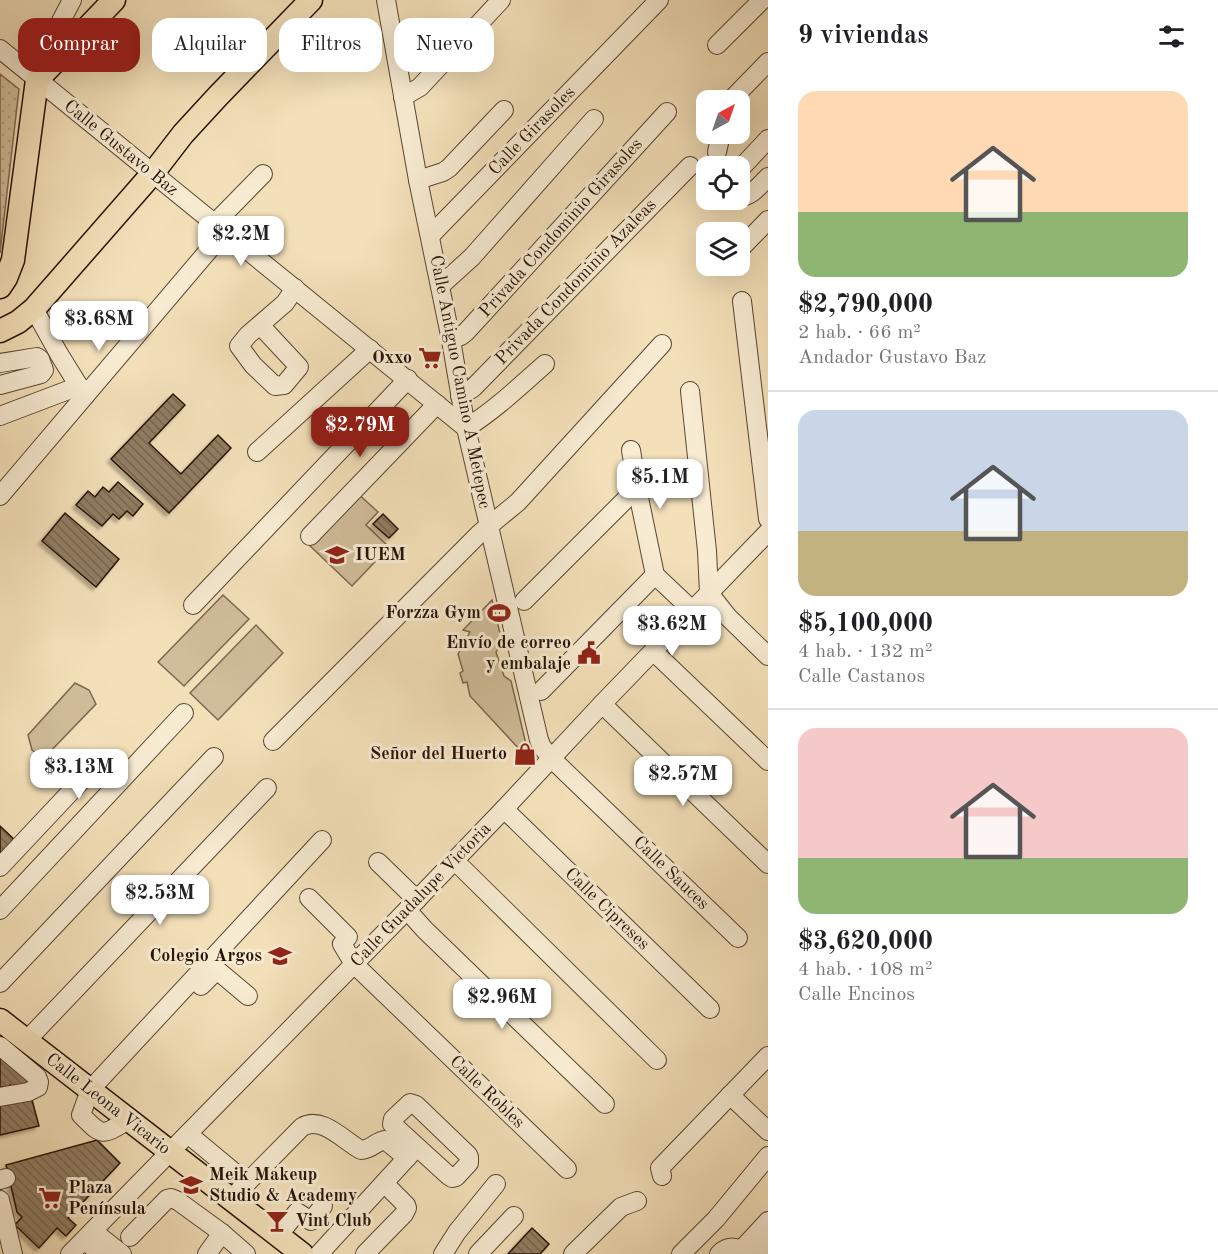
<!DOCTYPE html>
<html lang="es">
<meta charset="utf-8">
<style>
:root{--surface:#fff;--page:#f6f6f6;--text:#202124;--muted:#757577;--line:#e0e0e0;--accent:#8f2418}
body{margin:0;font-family:"Old Standard TT",serif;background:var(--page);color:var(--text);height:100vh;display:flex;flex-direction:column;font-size:22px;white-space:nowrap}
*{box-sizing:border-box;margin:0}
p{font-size:20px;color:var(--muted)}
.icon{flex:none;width:33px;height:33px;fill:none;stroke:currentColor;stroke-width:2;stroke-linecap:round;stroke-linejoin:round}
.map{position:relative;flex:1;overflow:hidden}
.side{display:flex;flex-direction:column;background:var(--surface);width:450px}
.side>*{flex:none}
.banner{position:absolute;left:18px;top:18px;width:570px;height:54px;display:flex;gap:12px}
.needle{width:39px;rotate:40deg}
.fabs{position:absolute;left:696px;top:90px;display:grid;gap:12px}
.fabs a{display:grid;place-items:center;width:54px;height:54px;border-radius:12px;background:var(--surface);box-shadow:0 6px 24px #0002;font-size:30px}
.price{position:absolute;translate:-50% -51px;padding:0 14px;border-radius:12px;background:#fff;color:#222;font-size:20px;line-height:39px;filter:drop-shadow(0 2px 3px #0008)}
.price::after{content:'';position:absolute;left:50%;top:36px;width:18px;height:14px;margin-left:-9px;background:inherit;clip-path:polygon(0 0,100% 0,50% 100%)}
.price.active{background:var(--accent);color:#fff}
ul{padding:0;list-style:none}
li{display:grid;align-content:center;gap:12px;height:318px;padding:0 30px}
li+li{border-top:2px solid var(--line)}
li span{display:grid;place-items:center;height:186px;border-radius:18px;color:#555}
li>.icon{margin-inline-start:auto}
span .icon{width:108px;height:108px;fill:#fffc;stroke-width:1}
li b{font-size:26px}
h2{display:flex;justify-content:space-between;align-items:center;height:72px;padding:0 30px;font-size:26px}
.pill{padding:0 21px;border-radius:18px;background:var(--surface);box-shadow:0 6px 24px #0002;font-size:21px;line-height:54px}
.pill.active{background:var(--accent);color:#fff}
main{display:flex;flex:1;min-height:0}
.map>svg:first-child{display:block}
.park{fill:url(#park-dots);stroke:#7b6850;stroke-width:1.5}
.pitch{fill:#d0bd9a;stroke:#7b6850;stroke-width:1.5}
.building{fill:url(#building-back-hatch);stroke:#261205;stroke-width:1.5;filter:url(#shadow)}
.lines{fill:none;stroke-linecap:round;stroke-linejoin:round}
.minor-casing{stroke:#594632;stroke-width:20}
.major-casing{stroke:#261205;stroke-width:25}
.minor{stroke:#f7ebd2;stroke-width:18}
.major{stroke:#f3e0b9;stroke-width:22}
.labels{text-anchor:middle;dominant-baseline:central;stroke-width:6;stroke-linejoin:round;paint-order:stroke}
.street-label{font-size:18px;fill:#261205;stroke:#f7ebd2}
.poi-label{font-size:18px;font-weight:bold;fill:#261205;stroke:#f7ebd2;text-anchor:end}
</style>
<main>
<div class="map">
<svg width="768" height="1254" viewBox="0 0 768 1254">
<defs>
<pattern id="park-dots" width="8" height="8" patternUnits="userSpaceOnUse" patternTransform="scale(1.5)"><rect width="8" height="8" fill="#d0bd9a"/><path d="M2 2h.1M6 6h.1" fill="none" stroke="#b2a183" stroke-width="1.8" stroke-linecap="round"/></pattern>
<pattern id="building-back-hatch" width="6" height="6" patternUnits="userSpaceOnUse" patternTransform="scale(1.5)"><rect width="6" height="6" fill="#917d63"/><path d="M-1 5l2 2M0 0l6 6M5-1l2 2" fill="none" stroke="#766550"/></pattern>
<filter id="shadow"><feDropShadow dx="-3.5" dy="3.5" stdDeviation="1.5" flood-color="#0004"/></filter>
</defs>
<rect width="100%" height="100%" fill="#f3e0b9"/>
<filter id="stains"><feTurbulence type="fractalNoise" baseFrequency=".00333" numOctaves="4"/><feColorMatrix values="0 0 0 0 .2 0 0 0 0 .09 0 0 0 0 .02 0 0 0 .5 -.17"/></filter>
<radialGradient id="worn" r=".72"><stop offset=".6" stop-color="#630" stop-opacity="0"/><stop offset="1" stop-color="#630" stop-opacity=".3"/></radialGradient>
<path class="park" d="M0,74L19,89L0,253Z"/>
<g class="pitch">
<path d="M355,491L378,512L366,525L389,547L352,586L307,543Z"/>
<path d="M223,595L249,619L184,686L158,662Z"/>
<path d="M492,600L502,642L496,652L504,676L511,681L526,744L520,750L470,696L467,682L463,683L460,673L463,671L458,654L470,632L463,630Z"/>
<path d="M256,625L283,653L218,720L190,693Z"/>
<path d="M75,683L89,690L96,704L44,758L32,750L28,735Z"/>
</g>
<g class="building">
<path d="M173,394L185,405L149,443L181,474L218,435L231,448L169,513L111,459Z"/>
<path d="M118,482L143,504L133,516L127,511L119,519L113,514L102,526L76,505L88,491L95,497L103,487L109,492Z"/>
<path d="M65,513L119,559L96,587L42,541Z"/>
<path d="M383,514L398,529L389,538L373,524Z"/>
<path d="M0,826L19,844L0,863Z"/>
<path d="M0,1050L33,1081L19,1093L10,1085L9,1087H0Z"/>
<path d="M31,1096L39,1126L0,1135V1104Z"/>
<path d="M97,1140L120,1163L68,1218L76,1225L66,1236L57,1228L39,1248L15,1225L22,1217L17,1212L6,1165Z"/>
<path d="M532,1228L549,1244L540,1254H508Z"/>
</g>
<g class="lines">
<g class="minor-casing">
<g id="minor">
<path d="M386,0L418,180L451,340L466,428L539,740L542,747L552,759L738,938"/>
<path d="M717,45L762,0"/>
<path d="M0,49L466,428"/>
<path d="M37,79L50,42L72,0"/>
<path d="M403,97L420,87L501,0"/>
<path d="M731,100L768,62"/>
<path d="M717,152L721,134"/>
<path d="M740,169L768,139"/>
<path d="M418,180L443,172L449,168L504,110"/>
<path d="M740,197C752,196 759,186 768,177"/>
<path d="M215,223L263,174"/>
<path d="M430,236L659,0"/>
<path d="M740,249L768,220"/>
<path d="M440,286L472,257L594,119"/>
<path d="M742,301L768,519"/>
<path d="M34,309L59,354L85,396"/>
<path d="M260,325L299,367L284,385L275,386L253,365L239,346L248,335L285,303L295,288"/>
<path d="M451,340L461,336L466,332L667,112"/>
<path d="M0,363L37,357L40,359L44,370L41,374L0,385"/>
<path d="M690,391L707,551L709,593L728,617L768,656"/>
<path d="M460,396L473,388L690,166"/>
<path d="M0,416L79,386"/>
<path d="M466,428C495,410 520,386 545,364"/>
<path d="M631,450L637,488L655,575L692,610"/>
<path d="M257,452L370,349"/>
<path d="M0,496L225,231"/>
<path d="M310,536L437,404"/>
<path d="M524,601L637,488"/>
<path d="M193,605L408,379"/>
<path d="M653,651L768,761"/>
<path d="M541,691L655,575"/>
<path d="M602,704L768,864"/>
<path d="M273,741L479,534L518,502L662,344"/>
<path d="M504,809L710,1009"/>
<path d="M455,861L657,1060"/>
<path d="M378,862L417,900"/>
<path d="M0,867L94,767"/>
<path d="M309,898L348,937L342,944L354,964L567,1169"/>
<path d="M0,910L184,713"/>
<path d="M407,910L425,930L605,1104"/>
<path d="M0,983L214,757"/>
<path d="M201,986L217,970L248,996"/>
<path d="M27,1040L267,788"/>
<path d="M0,1046L37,1077L39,1082L38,1087L28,1092L0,1097"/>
<path d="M730,1095L768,1131"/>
<path d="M410,1103L416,1105L468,1155L469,1157V1163L456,1177L452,1178L449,1176L392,1124L393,1119Z"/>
<path d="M128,1120C102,1136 103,1137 81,1115L90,1090L322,840"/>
<path d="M188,1134L247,1183"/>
<path d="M662,1176L660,1168L768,1056"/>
<path d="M0,1180L6,1178"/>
<path d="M231,1199L302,1127C322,1115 344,1141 361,1150C371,1150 376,1141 385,1140L407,1158"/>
<path d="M0,1200L13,1254"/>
<path d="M93,1231L122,1254"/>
<path d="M278,1236L297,1212L311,1221L323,1206"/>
<path d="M130,1237L167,1199L171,1198L178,1201L222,1233L246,1254"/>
<path d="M84,1240L101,1254"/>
<path d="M742,1249L768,1221"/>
<path d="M70,1254L407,910L504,809L602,704L768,532"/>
<path d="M207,1254L222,1233"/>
<path d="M319,1254L415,1149"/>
<path d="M365,1254L404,1214L407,1208L406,1205L384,1183"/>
<path d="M443,1254L457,1232L496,1184"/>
<path d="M478,1254L514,1216"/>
<path d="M573,1254L621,1207L637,1201"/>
<path d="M681,1254L716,1219L768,1156"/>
<path d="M719,1254C728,1245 739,1246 748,1254"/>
<path d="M755,1254L768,1241"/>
</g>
</g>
<g class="major-casing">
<g id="major">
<path d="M0,287L6,278L13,260L37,80L114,0"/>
<path d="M0,331L18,322L34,309L153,173L183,134L218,96L311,0"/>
<path d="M0,1020L302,1254"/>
</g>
</g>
<use href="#minor" class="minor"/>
<use href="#major" class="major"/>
</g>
<defs>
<g id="supermarket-bare" transform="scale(1.8)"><path d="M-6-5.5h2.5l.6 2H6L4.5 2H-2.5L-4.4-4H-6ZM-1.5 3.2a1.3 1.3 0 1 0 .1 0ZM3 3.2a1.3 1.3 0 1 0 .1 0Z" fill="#8f2418" stroke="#f7ebd2" stroke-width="2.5" paint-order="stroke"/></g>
<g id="university-bare" transform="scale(1.8)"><path d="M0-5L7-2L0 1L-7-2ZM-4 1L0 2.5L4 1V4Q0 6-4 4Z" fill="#8f2418" stroke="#f7ebd2" stroke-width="2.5" paint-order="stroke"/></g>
<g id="stadium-bare" transform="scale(1.8)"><path d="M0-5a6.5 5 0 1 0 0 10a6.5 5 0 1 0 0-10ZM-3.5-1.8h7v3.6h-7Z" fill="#8f2418" stroke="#f7ebd2" stroke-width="2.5" paint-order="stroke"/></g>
<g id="civic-bare" transform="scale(1.8)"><path d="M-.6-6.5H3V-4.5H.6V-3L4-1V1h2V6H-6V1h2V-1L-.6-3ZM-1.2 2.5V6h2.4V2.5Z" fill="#8f2418" stroke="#f7ebd2" stroke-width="2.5" paint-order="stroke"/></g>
<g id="shop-bare" transform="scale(1.8)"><path d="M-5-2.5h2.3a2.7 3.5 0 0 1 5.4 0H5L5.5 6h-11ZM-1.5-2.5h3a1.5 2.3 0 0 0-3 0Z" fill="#8f2418" stroke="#f7ebd2" stroke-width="2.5" paint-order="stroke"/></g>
<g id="school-bare" transform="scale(1.8)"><path d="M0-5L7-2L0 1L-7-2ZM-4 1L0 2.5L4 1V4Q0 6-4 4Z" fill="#8f2418" stroke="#f7ebd2" stroke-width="2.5" paint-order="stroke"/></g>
<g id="bar-bare" transform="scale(1.8)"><path d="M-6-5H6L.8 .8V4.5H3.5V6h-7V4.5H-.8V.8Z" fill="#8f2418" stroke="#f7ebd2" stroke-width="2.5" paint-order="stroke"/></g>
</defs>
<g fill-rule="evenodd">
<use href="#supermarket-bare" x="430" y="358"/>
<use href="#university-bare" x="337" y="555"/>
<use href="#stadium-bare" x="499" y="613"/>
<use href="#civic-bare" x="589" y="653"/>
<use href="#shop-bare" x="525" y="754"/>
<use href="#school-bare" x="280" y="956"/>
<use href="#university-bare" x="191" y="1185"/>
<use href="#supermarket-bare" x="50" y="1198"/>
<use href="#bar-bare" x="277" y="1221"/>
</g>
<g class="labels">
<g class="street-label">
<text transform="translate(532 131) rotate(-46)">Calle Girasoles</text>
<text transform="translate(121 148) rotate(39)">Calle Gustavo Baz</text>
<text transform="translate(561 228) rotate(-48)">Privada Condominio Girasoles</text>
<text transform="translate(576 282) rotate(-46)">Privada Condominio Azaleas</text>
<text transform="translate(460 382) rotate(79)">Calle Antiguo Camino A Metepec</text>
<text transform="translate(671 873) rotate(44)">Calle Sauces</text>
<text transform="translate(421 895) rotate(-46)">Calle Guadalupe Victoria</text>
<text transform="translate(607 909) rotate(44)">Calle Cipreses</text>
<text transform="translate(487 1092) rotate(44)">Calle Robles</text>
<text transform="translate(108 1104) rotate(38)">Calle Leona Vicario</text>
</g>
<g class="poi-label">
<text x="412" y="358">Oxxo</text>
<text x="355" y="555" text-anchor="start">IUEM</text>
<text x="481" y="613">Forzza Gym</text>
<text x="571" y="643">Envío de correo<tspan x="571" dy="21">y embalaje</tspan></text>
<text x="507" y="754">Señor del Huerto</text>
<text x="262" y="956">Colegio Argos</text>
<text x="209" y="1175" text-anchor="start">Meik Makeup<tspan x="209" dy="21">Studio &amp; Academy</tspan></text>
<text x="68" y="1188" text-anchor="start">Plaza<tspan x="68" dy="21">Península</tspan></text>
<text x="295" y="1221" text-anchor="start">Vint Club</text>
</g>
</g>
<rect width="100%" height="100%" filter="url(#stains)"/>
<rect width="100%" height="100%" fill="url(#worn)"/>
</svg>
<div class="fabs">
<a><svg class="needle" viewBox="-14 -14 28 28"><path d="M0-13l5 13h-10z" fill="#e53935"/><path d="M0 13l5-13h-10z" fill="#757577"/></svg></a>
<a><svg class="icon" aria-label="locate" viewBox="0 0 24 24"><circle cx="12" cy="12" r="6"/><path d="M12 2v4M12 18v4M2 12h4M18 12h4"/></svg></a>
<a><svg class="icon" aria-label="layers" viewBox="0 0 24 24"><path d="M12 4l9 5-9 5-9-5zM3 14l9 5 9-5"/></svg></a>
</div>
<b class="price" style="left:241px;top:267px">$2.2M</b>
<b class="price" style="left:99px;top:352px">$3.68M</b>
<b class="price active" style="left:360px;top:458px">$2.79M</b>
<b class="price" style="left:660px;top:510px">$5.1M</b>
<b class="price" style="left:672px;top:657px">$3.62M</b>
<b class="price" style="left:79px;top:800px">$3.13M</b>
<b class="price" style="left:683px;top:807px">$2.57M</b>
<b class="price" style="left:160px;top:926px">$2.53M</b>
<b class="price" style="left:502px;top:1030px">$2.96M</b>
<div class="banner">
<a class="pill active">Comprar</a>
<a class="pill">Alquilar</a>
<a class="pill">Filtros</a>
<a class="pill">Nuevo</a>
</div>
</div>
<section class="side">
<h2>9 viviendas<svg class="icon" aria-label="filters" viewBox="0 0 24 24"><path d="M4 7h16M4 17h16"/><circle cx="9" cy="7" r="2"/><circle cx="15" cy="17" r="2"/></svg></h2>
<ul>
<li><span style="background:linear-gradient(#ffd9b3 65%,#8fb573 0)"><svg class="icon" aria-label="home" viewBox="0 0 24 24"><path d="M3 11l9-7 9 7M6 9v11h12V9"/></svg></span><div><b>$2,790,000</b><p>2 hab. · 66 m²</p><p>Andador Gustavo Baz</p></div></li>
<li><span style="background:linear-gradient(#c9d6e8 65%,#c2b280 0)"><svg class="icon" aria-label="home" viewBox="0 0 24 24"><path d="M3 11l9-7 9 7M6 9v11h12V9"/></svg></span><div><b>$5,100,000</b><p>4 hab. · 132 m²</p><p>Calle Castanos</p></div></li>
<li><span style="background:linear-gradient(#f6c9c9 70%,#8fb573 0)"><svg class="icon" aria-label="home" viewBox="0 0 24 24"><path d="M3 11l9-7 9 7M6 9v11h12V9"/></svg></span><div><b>$3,620,000</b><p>4 hab. · 108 m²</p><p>Calle Encinos</p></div></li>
</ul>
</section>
</main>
